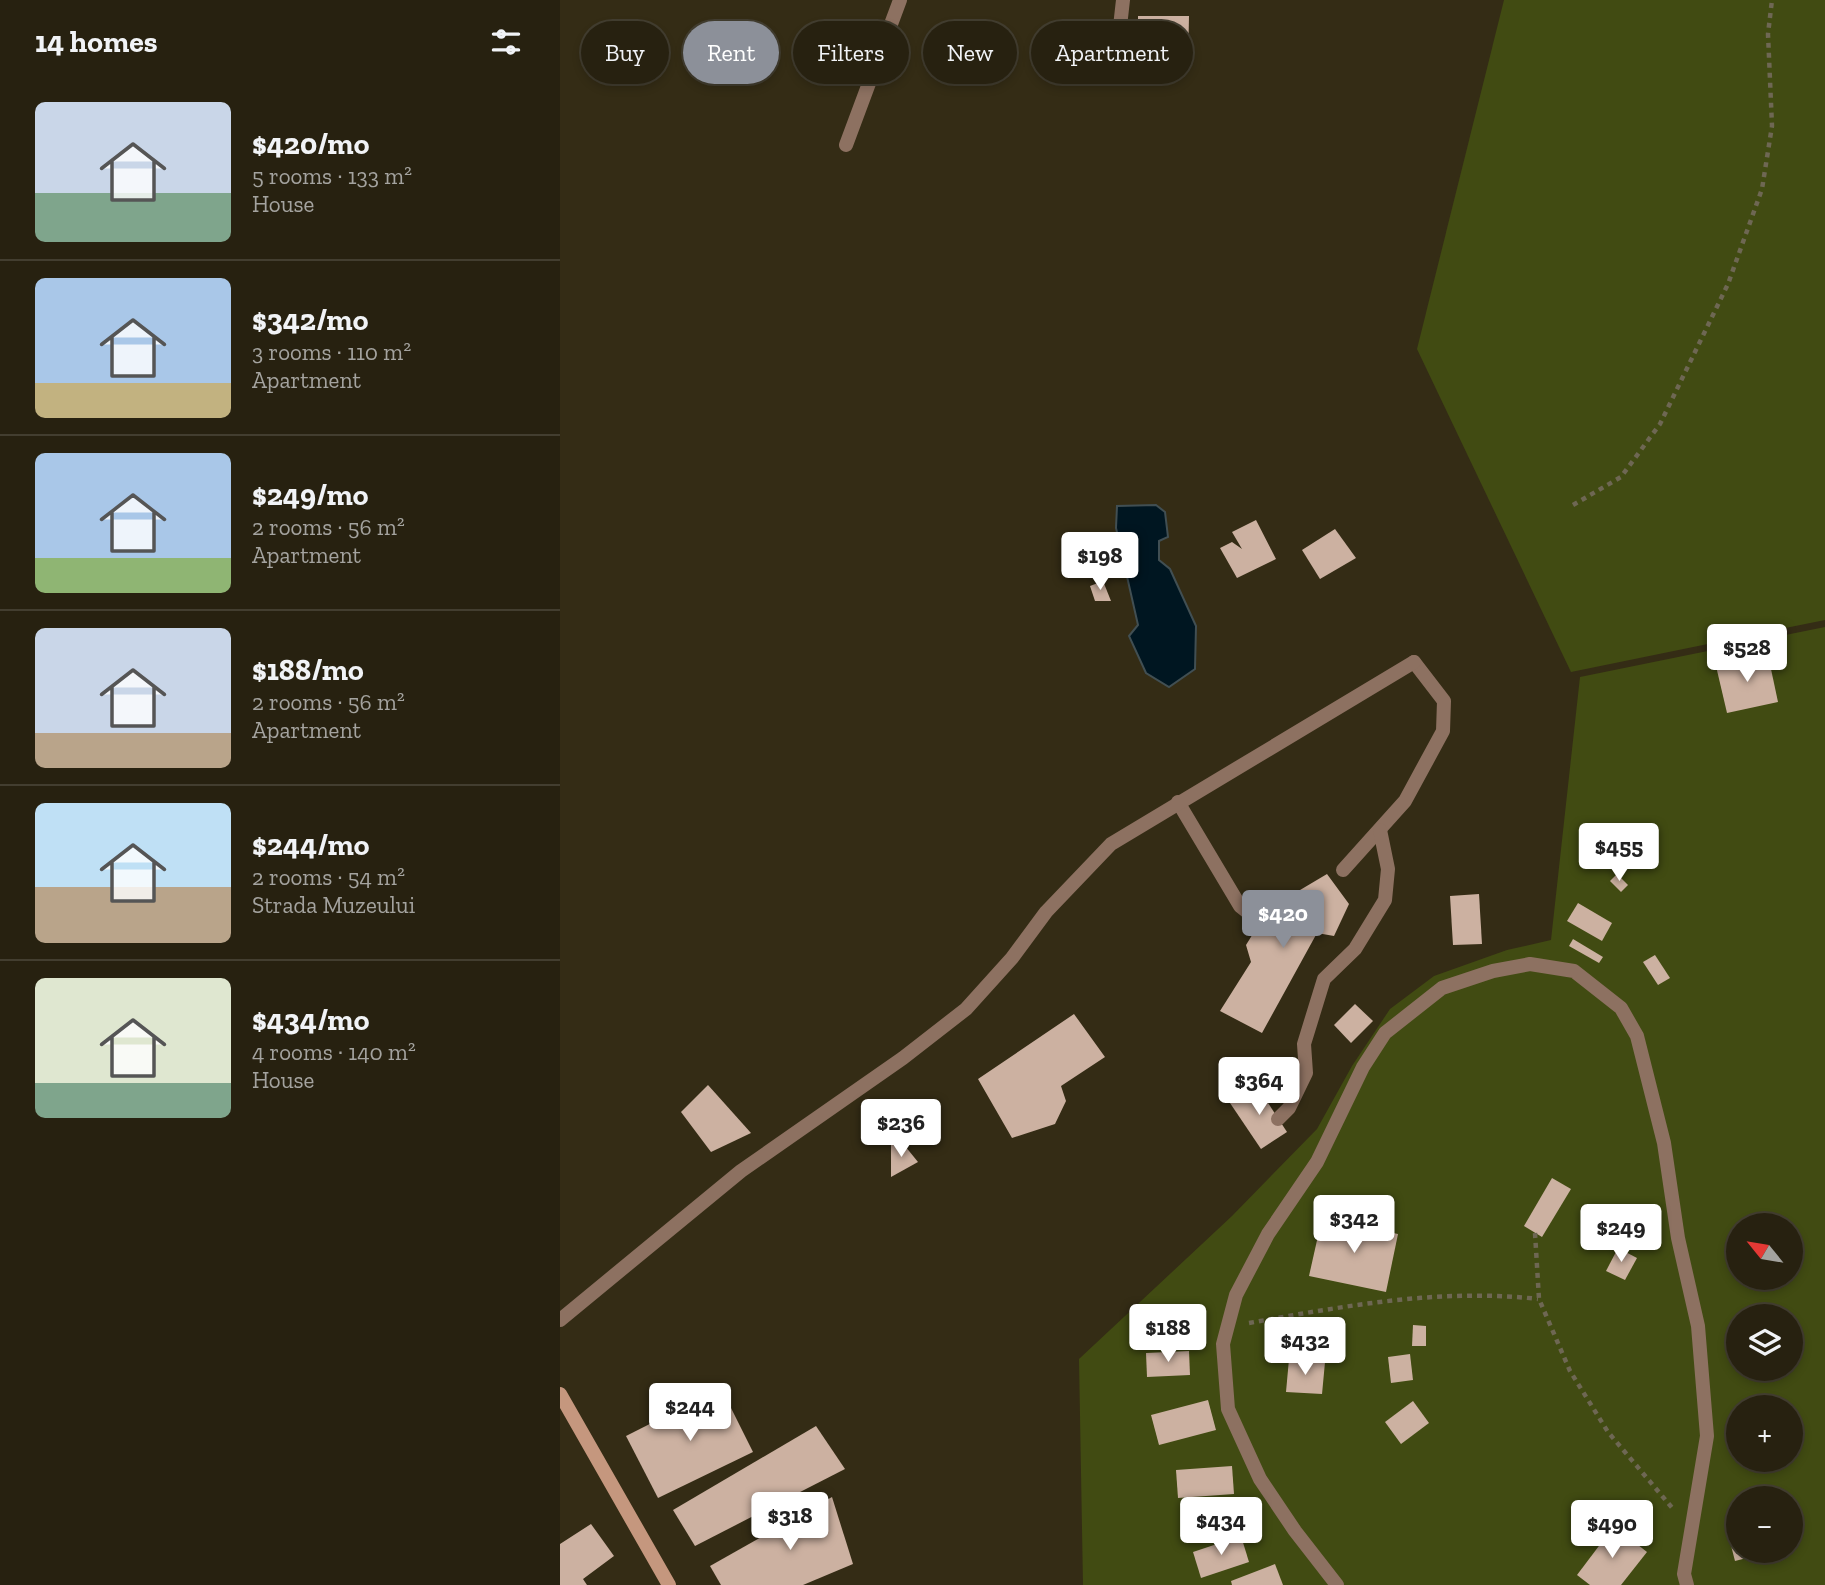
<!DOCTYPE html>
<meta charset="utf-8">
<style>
:root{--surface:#272110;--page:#332e1e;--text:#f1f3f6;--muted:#a4a39f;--line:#433e30;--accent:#8c9099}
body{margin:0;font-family:"Zilla Slab",serif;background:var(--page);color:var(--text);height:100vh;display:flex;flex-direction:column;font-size:26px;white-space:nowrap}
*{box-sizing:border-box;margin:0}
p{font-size:23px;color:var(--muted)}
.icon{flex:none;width:38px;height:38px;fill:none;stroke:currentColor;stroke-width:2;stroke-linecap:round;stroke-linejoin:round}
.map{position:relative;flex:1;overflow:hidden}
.details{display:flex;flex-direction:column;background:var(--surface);width:560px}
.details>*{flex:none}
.guide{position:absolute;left:21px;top:21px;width:665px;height:63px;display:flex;gap:14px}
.needle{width:46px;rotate:300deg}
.fabs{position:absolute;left:1166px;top:1213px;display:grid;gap:14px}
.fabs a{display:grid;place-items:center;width:77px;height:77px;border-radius:50%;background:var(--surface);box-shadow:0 4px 10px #0003,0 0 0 2px var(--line);font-size:35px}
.price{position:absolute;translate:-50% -60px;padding:0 16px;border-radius:7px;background:#fff;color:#222;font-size:23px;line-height:46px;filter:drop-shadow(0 2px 4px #0008)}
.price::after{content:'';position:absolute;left:50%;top:42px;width:21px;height:16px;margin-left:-10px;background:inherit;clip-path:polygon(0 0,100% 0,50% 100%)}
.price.current{background:var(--accent);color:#fff}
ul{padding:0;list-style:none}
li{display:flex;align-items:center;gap:21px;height:175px;padding:0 35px}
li+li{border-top:2px solid var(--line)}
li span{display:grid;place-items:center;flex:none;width:196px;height:140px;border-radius:10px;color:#555}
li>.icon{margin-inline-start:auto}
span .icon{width:84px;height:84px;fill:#fffc;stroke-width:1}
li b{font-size:30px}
h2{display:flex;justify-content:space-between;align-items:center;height:84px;padding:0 35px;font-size:30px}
.tag{padding:0 24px;border-radius:32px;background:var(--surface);box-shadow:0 4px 10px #0003,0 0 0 2px var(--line);font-size:24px;line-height:63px}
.tag.current{background:var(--accent);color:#fff}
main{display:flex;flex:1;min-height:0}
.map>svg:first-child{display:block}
.green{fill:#414b12;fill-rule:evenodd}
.water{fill:#001621;stroke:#414f53;stroke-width:2}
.building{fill:#ccb1a1}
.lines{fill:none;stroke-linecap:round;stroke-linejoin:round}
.path{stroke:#6e6753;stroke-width:4.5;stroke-dasharray:5 5;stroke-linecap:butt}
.lane{stroke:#8d7161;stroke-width:14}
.street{stroke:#8d7161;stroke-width:14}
.secondary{stroke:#c5977e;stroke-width:14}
</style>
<main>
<section class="details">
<h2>14 homes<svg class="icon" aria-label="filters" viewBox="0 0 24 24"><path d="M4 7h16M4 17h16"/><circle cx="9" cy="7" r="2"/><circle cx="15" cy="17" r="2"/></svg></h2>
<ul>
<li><span style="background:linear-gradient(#c9d6e8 65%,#7fa58c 0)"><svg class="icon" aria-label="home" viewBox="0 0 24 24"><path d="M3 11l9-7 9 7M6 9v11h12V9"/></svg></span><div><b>$420/mo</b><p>5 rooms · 133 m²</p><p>House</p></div></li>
<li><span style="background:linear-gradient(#a9c7e8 75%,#c2b280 0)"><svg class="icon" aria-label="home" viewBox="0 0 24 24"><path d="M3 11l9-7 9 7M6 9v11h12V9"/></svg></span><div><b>$342/mo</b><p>3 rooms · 110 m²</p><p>Apartment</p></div></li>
<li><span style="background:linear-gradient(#a9c7e8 75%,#8fb573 0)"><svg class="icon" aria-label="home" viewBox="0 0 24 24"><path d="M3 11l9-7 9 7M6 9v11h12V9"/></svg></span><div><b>$249/mo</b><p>2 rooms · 56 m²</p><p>Apartment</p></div></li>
<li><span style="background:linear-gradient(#c9d6e8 75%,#b9a48a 0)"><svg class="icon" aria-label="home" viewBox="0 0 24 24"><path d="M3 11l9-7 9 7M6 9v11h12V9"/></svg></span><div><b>$188/mo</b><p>2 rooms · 56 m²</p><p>Apartment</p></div></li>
<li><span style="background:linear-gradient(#bfe0f5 60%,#b9a48a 0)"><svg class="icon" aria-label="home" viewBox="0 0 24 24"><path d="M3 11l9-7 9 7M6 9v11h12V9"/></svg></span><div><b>$244/mo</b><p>2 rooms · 54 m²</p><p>Strada Muzeului</p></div></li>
<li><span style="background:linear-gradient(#dfe7d0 75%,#7fa58c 0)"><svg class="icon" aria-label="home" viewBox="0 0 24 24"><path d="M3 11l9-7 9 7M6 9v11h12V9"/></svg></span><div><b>$434/mo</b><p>4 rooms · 140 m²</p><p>House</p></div></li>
</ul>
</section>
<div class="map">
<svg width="1265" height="1585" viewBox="0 0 1265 1585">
<rect width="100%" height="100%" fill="#342c15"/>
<g class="green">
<path d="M944,0H1265V620L1011,672L857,349Z"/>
<path d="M1265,627V1585H523L519,1359L672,1216L757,1129L792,1066L830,1009L874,976L947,950L991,940L1020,677ZM1178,1225H1230V1278H1178ZM1178,1316H1230V1368H1178ZM1178,1407H1230V1460H1178ZM1178,1498H1230V1550H1178Z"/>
</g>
<path class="water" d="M596,505L605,512L608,537L599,541V560L610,569L636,626L635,669L609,687L586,673L569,636L578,625L556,528L557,506Z"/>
<g class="building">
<path d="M578,16H629L628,65H578Z"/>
<path d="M696,520L716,559L677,578L660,548L672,542L682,549L672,532Z"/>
<path d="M775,529L796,558L760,579L742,550Z"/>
<path d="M543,581L551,601H535L530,586Z"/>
<path d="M1208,655L1218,702L1167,713L1156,666Z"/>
<path d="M767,874L789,904L774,936L757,933L702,1033L660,1011L691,962L686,945L707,911L718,915L735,893Z"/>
<path d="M1057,874L1068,885L1061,892L1050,881Z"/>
<path d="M919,894L922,944L893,945L890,896Z"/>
<path d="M1018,903L1052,923L1042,941L1007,921Z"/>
<path d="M1013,939L1043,957L1039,963L1009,946Z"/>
<path d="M1095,955L1110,978L1098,985L1083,962Z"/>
<path d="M795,1004L813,1021L791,1043L774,1025Z"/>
<path d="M514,1014L545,1057L501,1086L506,1101L495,1124L452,1138L418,1079Z"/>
<path d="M148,1085L191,1133L151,1152L121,1112Z"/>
<path d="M697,1086L727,1132L701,1149L670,1103Z"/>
<path d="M331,1144L345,1146L358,1162L331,1177Z"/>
<path d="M992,1178L1011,1189L982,1237L964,1226Z"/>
<path d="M762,1218L838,1234L826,1292L749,1276Z"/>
<path d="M1058,1248L1077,1258L1065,1280L1046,1271Z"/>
<path d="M853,1325L866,1326V1346H852Z"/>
<path d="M629,1351L630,1375L587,1377L586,1353Z"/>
<path d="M850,1354L853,1380L831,1383L828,1357Z"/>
<path d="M729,1359L765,1362L762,1394L726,1392Z"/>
<path d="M161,1388L193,1452L98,1498L66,1436Z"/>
<path d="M648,1400L656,1430L599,1445L591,1415Z"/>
<path d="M853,1401L869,1423L841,1444L825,1422Z"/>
<path d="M256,1426L285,1469L135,1546L113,1510Z"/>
<path d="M672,1466L674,1494L618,1498L616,1470Z"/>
<path d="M272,1497L293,1564L243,1585H161L150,1566Z"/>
<path d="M1178,1523V1550L1214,1551L1175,1561L1166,1526Z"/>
<path d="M31,1524L54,1556L23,1579L27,1585H0V1544Z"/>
<path d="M1054,1526L1087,1552L1061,1585H1030L1017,1575Z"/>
<path d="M681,1536L689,1562L641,1578L633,1552Z"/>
<path d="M715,1564L723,1585H672L671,1581Z"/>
</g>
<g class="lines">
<g class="path">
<path d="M1013,505L1061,477L1100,424L1168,284L1202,189L1212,126L1208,34L1212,0"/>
<path d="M975,1233L979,1299L1010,1371L1048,1432L1114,1510"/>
<path d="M689,1323C785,1306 880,1288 978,1299"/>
</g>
<g class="lane">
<path d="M556,62L563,0"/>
<path d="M286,145L340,0"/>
<path d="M618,802L680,906L700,922"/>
<path d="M783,870L845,801L883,731L884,701L854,662"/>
<path d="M718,1119L729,1108L746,1073L744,1044L764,979L795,949L825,900L828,869L820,830"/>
<path d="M777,1585L735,1531L700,1479L668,1409L663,1344L676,1295L708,1234L757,1162L803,1067L825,1033L882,988L933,971L970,964L1014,971L1061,1008L1077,1036L1104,1143L1118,1238L1138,1326L1147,1436L1124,1574L1127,1585"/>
</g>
<path class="street" d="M0,1320L181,1171L343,1058L406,1009L452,958L486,912L551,844L854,662"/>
<path class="secondary" d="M0,1394L109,1585"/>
</g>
</svg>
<div class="fabs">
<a><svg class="needle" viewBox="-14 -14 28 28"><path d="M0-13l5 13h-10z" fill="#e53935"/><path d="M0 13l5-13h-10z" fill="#a4a39f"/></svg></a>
<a><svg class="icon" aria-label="layers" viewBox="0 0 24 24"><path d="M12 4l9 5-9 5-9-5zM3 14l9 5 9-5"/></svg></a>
<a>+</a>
<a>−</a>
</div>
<b class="price" style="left:540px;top:592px">$198</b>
<b class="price" style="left:1187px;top:684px">$528</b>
<b class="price" style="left:1059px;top:883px">$455</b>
<b class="price current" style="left:723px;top:950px">$420</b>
<b class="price" style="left:699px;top:1117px">$364</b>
<b class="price" style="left:341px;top:1159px">$236</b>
<b class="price" style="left:794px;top:1255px">$342</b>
<b class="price" style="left:1061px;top:1264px">$249</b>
<b class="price" style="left:608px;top:1364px">$188</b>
<b class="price" style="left:745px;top:1377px">$432</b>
<b class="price" style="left:130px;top:1443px">$244</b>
<b class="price" style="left:230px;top:1552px">$318</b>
<b class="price" style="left:661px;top:1557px">$434</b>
<b class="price" style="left:1052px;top:1560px">$490</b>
<div class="guide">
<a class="tag">Buy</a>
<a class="tag current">Rent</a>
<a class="tag">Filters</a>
<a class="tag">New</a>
<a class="tag">Apartment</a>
</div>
</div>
</main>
